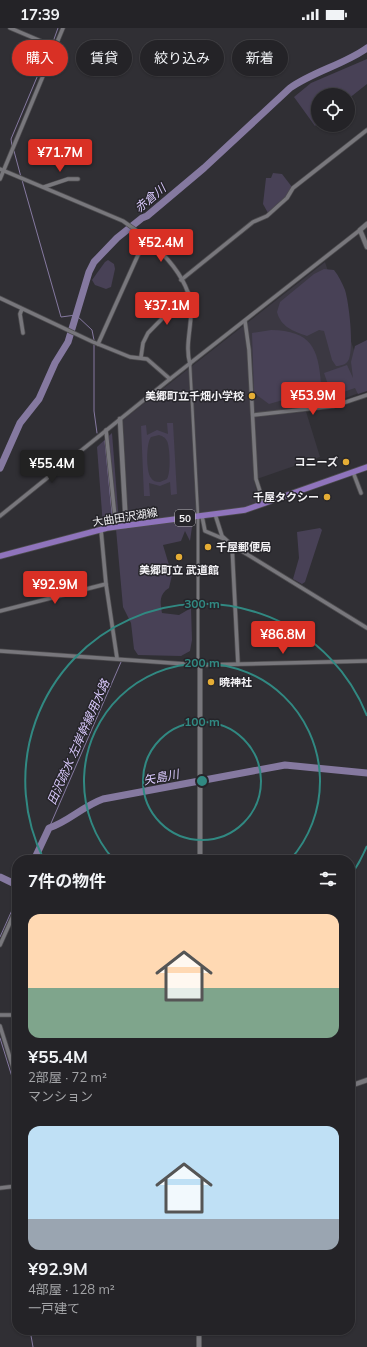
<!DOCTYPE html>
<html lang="ja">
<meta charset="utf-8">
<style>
:root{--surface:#242327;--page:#2c2b2f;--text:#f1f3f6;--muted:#a3a4a7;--line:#414044;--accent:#d93025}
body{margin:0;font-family:Mulish,"Noto Sans JP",sans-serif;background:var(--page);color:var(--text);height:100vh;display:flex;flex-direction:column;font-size:15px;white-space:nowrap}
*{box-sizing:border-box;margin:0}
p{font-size:13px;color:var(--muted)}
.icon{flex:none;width:22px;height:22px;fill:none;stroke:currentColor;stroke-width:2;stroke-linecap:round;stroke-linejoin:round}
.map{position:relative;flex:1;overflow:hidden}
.side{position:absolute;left:12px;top:827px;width:343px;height:480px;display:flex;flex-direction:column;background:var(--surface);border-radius:16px;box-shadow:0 1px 3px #0004,0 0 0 1px var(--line)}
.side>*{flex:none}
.banner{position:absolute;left:12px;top:12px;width:343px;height:36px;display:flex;gap:8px}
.tools{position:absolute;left:311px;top:60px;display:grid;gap:8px}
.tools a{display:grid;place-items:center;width:44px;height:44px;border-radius:50%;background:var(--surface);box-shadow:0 1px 3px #0004,0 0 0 1px var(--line);font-size:20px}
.price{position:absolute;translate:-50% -34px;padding:0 9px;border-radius:4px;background:var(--accent);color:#fff;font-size:13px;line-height:26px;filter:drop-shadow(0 1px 2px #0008)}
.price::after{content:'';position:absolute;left:50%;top:24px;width:12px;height:9px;margin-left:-6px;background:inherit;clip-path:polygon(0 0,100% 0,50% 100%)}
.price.active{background:#222;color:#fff}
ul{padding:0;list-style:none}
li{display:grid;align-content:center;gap:8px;height:212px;padding:0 16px}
li span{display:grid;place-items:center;height:124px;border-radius:12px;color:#555}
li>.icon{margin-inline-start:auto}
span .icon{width:72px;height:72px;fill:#fffc;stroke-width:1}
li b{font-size:17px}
h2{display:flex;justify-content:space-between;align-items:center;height:48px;padding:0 16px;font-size:17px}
.chip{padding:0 14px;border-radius:18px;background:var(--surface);box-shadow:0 1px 3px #0004,0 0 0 1px var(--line);font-size:14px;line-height:36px}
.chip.active{background:var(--accent);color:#fff}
.status{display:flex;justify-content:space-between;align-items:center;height:28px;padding:0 20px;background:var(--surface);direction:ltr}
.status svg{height:11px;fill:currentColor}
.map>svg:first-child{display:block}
.built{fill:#3b3842}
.green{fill:#484156;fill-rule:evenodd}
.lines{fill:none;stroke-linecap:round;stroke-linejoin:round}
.stream{stroke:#8579a0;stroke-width:1}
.river{stroke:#8579a0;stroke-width:7}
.pedestrian-casing{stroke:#4d4c4f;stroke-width:4}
.minor-casing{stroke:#4d4c4f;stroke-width:5}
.tertiary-casing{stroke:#4d4c4f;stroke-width:6}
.primary-casing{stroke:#4d4c4f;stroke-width:7}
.pedestrian{stroke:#78777c;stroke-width:2.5}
.minor{stroke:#78777c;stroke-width:3.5}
.tertiary{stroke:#78777c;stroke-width:4.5}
.primary{stroke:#8f74bc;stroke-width:5.5}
.ring{fill:none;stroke:#318982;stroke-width:2}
.poi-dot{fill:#e5ad35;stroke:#26252a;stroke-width:1.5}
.labels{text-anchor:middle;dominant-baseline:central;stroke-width:3;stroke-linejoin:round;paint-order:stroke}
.shield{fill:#26252a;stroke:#b6b4b8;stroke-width:1}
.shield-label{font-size:10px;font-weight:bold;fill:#f3f2f5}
.poi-label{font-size:11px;font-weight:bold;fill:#f3f2f5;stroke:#26252a;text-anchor:end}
.street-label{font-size:11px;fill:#f3f2f5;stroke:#26252a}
.water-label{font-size:12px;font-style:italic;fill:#d9c9fc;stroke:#26252a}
.centre{fill:#318982;stroke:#26252a;stroke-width:2}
.ring-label{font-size:12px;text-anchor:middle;font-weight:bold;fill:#318982;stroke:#26252a;stroke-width:3;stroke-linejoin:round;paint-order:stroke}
</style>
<div class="status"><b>17:39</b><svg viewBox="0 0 49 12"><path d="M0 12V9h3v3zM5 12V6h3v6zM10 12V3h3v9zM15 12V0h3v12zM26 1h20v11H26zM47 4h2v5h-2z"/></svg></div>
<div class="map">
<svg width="367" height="1319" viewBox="0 0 367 1319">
<rect width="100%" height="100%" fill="#302f34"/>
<path class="built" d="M325,234L367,362L332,375L304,377L320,429L254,452L259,473L256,478L128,494L123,392Z"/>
<g class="green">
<path d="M367,31V56L348,71V67H318V95L315,98L294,69L311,55Z"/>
<path d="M273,145L282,146L292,159L286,170L268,185L263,176L266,150H271Z"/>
<path d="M108,232L114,236L115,241L111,259L106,261L95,257L92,252L105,234Z"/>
<path d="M324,241L334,242C339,248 342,255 345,262C349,275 354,318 349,331C347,336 342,338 336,338L332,332L324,303L319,302L307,308C293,303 281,299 277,284L280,274L314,246Z"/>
<path d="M271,302C311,303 318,319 321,356L311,364L269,376L254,365L252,305Z"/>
<path d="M367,312V363L358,366L355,360L332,368L324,345L347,337L353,350L351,334L355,318Z"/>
<path d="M167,395H173L177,466L171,467L170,454L160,458L149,455L150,468H144L141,398L146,397L147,407L157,402L168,406ZM159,407C162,408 165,409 167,413C170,419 171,445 167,451L160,454C156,454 153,453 151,450C146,444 146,415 151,409Z"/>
<path d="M112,405L119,495L103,498L97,419Z"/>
<path d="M193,492L190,513L185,503L181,513L163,517L172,547L169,560C159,566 160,574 162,585L179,587L191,580L192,612L190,623L181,628L138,627L134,621L131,595L123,579L116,501Z"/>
<path d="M320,500L322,502L305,554L302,556L293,551L299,530L297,504Z"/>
</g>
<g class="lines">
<g class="stream">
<path d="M53,14L58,0"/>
<path d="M12,118L11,111L48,23"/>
<path d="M14,123L21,149"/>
<path d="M22,152L61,289L76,287L92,302L94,312"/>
<path d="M94,316V383L97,405"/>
<path d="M105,413L113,495"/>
<path d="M49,800L121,634"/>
<path d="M0,909L17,871"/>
<path d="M0,1010L17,1065"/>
<path d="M30,1302L33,1319"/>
</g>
<g class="river">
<path d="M0,440L20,395L39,371L55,335L68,314L89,244L94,234L117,210L142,190L147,188L204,140L290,60C314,43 343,37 367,20"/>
<path d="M34,832L49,800C68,794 83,778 103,771L285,737L367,745"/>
<path d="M0,849L17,857"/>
</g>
<g class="pedestrian-casing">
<path id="pedestrian" d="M190,336L198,488V634L200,637"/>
</g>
<g class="minor-casing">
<g id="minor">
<path d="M10,0L55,19"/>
<path d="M0,141L123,193C151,212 192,247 191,284C191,301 185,319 190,336"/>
<path d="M0,151L63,0"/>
<path d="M44,159L68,151H78"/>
<path d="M181,252L253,194L267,188L287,170L293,160L367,102"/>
<path d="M0,270L93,314L130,329L147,331L170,351"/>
<path d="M22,281L20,286L23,305"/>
<path d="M245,293L249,322L256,451L264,476"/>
<path d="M98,316L138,227L148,213"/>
<path d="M141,329L143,315L148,305L188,264"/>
<path d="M253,387L334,378L367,367"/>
<path d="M106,402L116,499"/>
<path d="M353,444L361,465"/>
<path d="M215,486L222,508L232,517L367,600"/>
<path d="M0,488L170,351L360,202"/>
<path d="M202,488L205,503L224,511"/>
<path d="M101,502L106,556L117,630"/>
<path d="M232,517L238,636"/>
<path d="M0,583L106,556"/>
<path d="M0,623L200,637L367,633"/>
<path d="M0,917L17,879"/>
<path d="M0,987H17"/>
<path d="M0,998L17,1052"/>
<path d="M0,1160L17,1158"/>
</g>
</g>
<g class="tertiary-casing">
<g id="tertiary">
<path d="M367,196L360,202L367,219"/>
<path d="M120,391L126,498"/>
<path d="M200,637V832"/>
<path d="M350,1058L367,1052"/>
<path d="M199,1319V1302"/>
</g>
</g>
<g class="primary-casing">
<path id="primary" d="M0,528L107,500L245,482L367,439"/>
</g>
<use href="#pedestrian" class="pedestrian"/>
<use href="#minor" class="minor"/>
<use href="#tertiary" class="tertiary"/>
<use href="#primary" class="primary"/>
</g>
<g class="ring">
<circle cx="202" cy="753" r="59"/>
<path d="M114 832A118 118 0 1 1 290 832"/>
<path d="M367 818A177 177 0 0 1 350 849M44 832A177 177 0 1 1 367 688"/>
</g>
<g class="poi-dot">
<circle cx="252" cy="368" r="4"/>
<circle cx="346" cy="434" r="4"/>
<circle cx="327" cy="469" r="4"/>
<circle cx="208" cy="519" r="4"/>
<circle cx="179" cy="529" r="4"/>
<circle cx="211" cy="654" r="4"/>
</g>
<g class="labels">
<rect class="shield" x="175" y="482" width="20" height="16" rx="3"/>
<g class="shield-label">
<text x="185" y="490">50</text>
</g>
<g class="poi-label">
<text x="244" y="368">美郷町立千畑小学校</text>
<text x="338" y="434">コニーズ</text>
<text x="319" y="469">千屋タクシー</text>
<text x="216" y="519" text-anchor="start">千屋郵便局</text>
<text x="179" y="542" text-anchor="middle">美郷町立 武道館</text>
<text x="219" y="654" text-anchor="start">暁神社</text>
</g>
<g class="street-label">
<text transform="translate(125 489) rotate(-9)">大曲田沢湖線</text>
</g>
<g class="water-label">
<text transform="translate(150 170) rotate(-40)">赤倉川</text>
<text transform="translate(78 714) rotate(-66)">田沢疏水 左岸幹線用水路</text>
<text transform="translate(161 749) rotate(-11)">矢島川</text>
</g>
</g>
<circle cx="202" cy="753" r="6" class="centre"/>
<g class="ring-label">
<text x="202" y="580">300 m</text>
<text x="202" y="639">200 m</text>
<text x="202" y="698">100 m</text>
</g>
</svg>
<div class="tools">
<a><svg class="icon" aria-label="locate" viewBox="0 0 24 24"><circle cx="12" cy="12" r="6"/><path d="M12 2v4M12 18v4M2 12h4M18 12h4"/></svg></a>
</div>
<b class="price" style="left:60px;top:145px">¥71.7M</b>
<b class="price" style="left:161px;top:235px">¥52.4M</b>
<b class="price" style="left:167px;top:298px">¥37.1M</b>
<b class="price" style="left:313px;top:388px">¥53.9M</b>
<b class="price active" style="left:52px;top:456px">¥55.4M</b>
<b class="price" style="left:55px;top:577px">¥92.9M</b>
<b class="price" style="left:283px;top:627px">¥86.8M</b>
<div class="banner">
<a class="chip active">購入</a>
<a class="chip">賃貸</a>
<a class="chip">絞り込み</a>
<a class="chip">新着</a>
</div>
<section class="side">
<h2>7件の物件<svg class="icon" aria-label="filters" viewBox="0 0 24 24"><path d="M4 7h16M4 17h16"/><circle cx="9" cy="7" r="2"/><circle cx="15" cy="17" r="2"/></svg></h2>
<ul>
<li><span style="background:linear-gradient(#ffd9b3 60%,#7fa58c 0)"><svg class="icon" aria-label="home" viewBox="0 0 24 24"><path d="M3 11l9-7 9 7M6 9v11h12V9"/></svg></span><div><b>¥55.4M</b><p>2部屋 · 72 m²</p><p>マンション</p></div></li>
<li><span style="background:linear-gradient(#bfe0f5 75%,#9aa5b1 0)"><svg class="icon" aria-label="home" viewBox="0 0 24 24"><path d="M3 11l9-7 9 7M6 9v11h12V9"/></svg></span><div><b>¥92.9M</b><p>4部屋 · 128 m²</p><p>一戸建て</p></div></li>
</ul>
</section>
</div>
